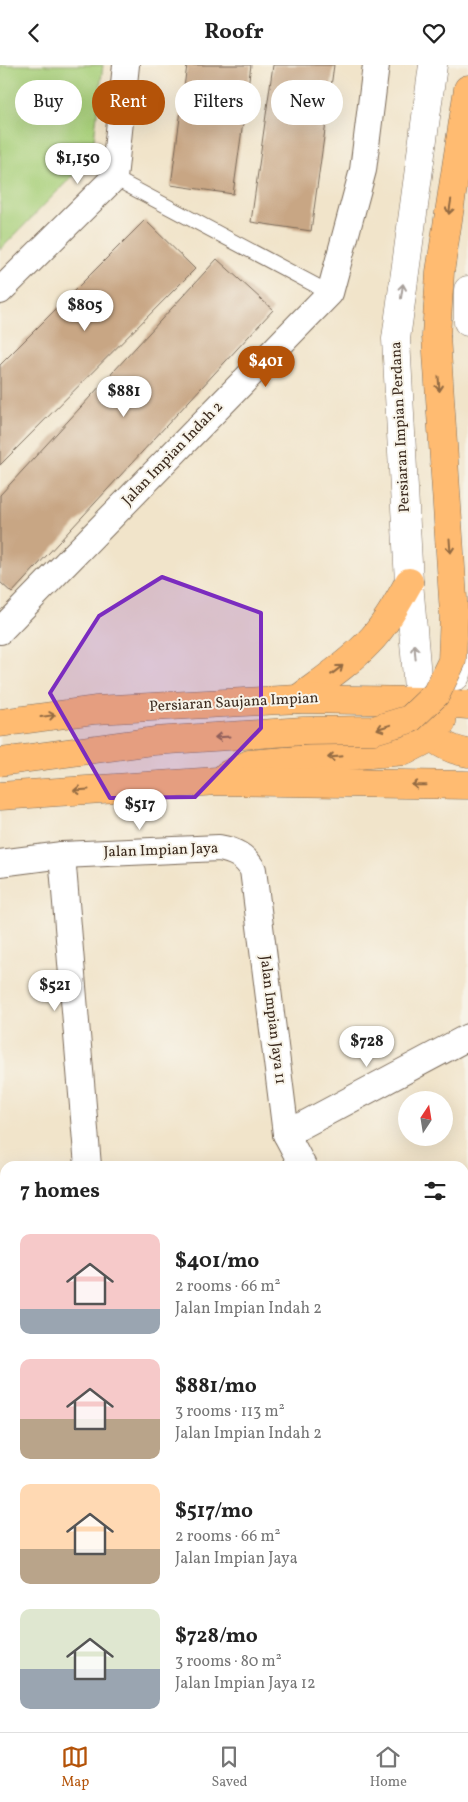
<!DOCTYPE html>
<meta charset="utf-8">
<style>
:root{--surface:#fff;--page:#f2f2f2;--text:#222;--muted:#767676;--line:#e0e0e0;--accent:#b45309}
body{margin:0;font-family:Vollkorn,serif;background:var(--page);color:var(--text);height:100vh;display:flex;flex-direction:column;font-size:19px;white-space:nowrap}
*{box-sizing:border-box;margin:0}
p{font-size:16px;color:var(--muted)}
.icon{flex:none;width:28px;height:28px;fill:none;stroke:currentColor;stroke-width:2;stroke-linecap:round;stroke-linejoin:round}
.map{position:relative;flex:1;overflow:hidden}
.panel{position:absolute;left:0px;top:1096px;width:469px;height:571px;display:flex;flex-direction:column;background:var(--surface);border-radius:15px 15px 0 0;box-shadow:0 5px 20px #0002}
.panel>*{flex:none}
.top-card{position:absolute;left:15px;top:15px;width:439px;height:45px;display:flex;gap:10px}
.needle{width:32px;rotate:12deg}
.fabs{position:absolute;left:398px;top:1026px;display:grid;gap:10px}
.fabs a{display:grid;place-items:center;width:55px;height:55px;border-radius:50%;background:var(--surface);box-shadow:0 5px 20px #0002;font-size:25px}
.price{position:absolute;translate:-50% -42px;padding:0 11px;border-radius:18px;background:#fff;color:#222;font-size:16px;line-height:32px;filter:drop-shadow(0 1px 2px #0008)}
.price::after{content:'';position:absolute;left:50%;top:30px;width:15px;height:11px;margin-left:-8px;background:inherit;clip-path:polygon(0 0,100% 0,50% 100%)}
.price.active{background:var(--accent);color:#fff}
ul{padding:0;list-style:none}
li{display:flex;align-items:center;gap:15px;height:125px;padding:0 20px}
li span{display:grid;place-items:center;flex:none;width:140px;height:100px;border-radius:10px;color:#555}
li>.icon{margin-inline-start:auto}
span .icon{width:60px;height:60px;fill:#fffc;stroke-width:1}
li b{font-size:21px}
h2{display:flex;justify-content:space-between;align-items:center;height:60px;padding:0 20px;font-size:21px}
.pill{padding:0 18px;border-radius:22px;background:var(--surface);box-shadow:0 5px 20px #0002;font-size:18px;line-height:45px}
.pill.active{background:var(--accent);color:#fff}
header{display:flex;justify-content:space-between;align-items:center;height:65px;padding:0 20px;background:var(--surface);font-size:22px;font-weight:700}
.dock{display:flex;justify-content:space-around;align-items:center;height:70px;border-top:1px solid var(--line);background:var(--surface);font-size:14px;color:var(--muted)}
.dock a{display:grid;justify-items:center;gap:2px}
.dock .active{color:var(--accent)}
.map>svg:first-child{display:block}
.green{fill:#a8d07a;stroke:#727d4c}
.building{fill:#c8a684}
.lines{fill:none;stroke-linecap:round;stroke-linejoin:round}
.service-casing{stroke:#7b6b5a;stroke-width:16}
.minor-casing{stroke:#7b6b5a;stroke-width:28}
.tertiary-casing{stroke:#7b6b5a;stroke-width:29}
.trunk-casing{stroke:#7b6b5a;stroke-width:29}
.service{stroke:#fff;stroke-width:14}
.minor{stroke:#fff;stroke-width:26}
.tertiary{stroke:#fff;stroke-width:28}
.trunk{stroke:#ffbb71;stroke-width:28}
.trunk-bridge-casing{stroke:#7b6b5a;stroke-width:29;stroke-linecap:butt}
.trunk-bridge{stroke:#ffbb71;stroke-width:28}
.oneway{stroke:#936b43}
.oneway2{stroke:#a79f9a}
.marked{fill:#7b2cbf;fill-opacity:0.2;stroke:#7b2cbf;stroke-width:4;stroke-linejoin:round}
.labels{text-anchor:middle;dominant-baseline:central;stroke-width:4;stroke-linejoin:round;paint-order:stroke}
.street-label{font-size:15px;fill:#3b2a1e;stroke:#f7f3e8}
</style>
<header><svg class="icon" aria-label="back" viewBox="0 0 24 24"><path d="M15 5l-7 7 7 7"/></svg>Roofr<svg class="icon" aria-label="heart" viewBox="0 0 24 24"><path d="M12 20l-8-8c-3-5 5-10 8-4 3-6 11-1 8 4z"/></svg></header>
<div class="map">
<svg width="468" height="1667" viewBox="0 0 468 1667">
<rect width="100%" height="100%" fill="#f7f3e8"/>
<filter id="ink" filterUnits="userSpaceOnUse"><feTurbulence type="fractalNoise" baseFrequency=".02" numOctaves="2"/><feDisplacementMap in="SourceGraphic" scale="10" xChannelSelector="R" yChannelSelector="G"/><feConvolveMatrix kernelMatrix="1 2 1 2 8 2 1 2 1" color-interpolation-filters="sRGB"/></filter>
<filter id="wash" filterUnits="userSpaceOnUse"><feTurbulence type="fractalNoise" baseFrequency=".0096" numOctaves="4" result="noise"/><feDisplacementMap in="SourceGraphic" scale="20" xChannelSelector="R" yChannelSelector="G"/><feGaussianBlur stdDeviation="1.12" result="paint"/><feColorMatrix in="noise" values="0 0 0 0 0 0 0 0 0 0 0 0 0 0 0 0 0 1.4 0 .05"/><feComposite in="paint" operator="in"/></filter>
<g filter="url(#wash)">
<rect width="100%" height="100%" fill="#f1e4ca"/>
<path class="green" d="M0,0H103L92,91L0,185Z"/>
<g id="blocks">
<g class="building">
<path d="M187,0H251L233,129L171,120Z"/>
<path d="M273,0H334L311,166L251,157Z"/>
<path d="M145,155L195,204L0,400V300Z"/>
<path d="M217,194L273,245L12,528L0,517V430Z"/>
</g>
</g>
</g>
<g filter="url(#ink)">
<use href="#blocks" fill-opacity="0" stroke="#7b6b5a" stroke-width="1"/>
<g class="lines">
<g class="service-casing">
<path id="service" d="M114,113L330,228"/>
</g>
<g class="minor-casing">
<g id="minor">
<path d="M0,226L114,113L126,0"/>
<path d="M0,566L330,228L363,105L376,0"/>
<path d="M62,790L88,1101"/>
<path d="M0,798L62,790L219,783C235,786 245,791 253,805L286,1069L303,1101"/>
<path d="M286,1069L468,972"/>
<path d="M464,1181L468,1179"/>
<path d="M0,1345L5,1353"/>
<path d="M464,1478L468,1476"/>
<path d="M451,1662L453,1667"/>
<path d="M99,1667L108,1662"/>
</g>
</g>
<g class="tertiary-casing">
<g id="tertiary">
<path d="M468,225V257"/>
<path d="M456,611L463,593L468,569"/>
<path d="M419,636L409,517L396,274L433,0"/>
</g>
</g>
<g class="trunk-casing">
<g id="trunk">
<path d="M436,271L440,207L468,24"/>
<path d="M298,634C322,616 347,600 368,578C385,561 397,538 409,517"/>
<path d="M422,656C428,675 450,685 468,688"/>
<path d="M0,658L95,645L298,634L419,636L468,640"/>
<path d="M227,710L249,699L405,686L432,672L442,657L444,638"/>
<path d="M0,731L217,716L468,720"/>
</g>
</g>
<use href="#service" class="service"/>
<use href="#minor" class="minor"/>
<use href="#tertiary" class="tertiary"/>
<use href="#trunk" class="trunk"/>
<g class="trunk-bridge-casing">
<path id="trunk-bridge" d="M0,697L154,676L303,666L374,665L410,654L436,629L452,596L454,549L436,271"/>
</g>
<use href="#trunk-bridge" class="trunk-bridge"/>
</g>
<defs><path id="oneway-shaft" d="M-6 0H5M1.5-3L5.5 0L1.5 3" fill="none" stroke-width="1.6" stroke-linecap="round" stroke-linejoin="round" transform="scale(1.25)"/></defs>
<g class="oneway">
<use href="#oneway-shaft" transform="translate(450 142) rotate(99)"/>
<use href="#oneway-shaft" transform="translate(439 319) rotate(86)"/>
<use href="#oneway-shaft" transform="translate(450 481) rotate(86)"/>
<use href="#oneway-shaft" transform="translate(337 605) rotate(-38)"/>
<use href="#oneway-shaft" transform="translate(48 651) rotate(-8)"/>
<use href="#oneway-shaft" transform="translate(384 662) rotate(163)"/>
<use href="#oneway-shaft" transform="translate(222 672) rotate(176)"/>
<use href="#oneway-shaft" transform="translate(335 692) rotate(175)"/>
<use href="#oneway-shaft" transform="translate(419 720) rotate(-179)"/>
<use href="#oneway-shaft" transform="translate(81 725) rotate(176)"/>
</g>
<g class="oneway2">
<use href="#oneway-shaft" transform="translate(402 226) rotate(-82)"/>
<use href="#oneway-shaft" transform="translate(415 587) rotate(-95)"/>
</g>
</g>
<path class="marked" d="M162,512L261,548V663L195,732L110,733L50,628L99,551Z"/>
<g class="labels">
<g class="street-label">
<text transform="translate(401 362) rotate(-93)">Persiaran Impian Perdana</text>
<text transform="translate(173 389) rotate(-46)">Jalan Impian Indah 2</text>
<text transform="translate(234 638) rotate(-3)">Persiaran Saujana Impian</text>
<text transform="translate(161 786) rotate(-2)">Jalan Impian Jaya</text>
<text transform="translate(272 955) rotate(83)">Jalan Impian Jaya 11</text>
</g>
</g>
</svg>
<div class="fabs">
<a><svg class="needle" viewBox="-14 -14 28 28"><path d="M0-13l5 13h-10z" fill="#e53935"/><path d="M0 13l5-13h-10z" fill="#767676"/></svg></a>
</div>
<b class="price" style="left:78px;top:120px">$1,150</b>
<b class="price" style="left:85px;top:267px">$805</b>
<b class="price active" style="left:266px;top:323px">$401</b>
<b class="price" style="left:124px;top:353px">$881</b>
<b class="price" style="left:140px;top:766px">$517</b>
<b class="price" style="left:55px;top:947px">$521</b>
<b class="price" style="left:367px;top:1003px">$728</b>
<div class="top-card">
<a class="pill">Buy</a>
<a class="pill active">Rent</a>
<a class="pill">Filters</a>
<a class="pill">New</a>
</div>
<section class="panel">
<h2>7 homes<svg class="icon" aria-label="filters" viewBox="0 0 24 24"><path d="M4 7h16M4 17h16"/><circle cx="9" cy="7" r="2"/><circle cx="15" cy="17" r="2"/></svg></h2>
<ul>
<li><span style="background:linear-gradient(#f6c9c9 75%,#9aa5b1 0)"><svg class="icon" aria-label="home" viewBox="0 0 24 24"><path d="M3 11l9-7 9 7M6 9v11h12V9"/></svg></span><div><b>$401/mo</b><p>2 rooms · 66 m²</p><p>Jalan Impian Indah 2</p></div></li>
<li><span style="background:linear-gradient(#f6c9c9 60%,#b9a48a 0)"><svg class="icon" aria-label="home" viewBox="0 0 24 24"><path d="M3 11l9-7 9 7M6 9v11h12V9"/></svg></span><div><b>$881/mo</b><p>3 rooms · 113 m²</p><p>Jalan Impian Indah 2</p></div></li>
<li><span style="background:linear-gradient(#ffd9b3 65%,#b9a48a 0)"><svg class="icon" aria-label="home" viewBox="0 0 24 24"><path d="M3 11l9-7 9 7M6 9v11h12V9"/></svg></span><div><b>$517/mo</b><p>2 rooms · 66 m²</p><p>Jalan Impian Jaya</p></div></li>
<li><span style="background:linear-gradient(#dfe7d0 60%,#9aa5b1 0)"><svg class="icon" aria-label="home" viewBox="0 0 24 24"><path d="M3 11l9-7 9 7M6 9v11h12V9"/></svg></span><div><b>$728/mo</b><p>3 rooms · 80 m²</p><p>Jalan Impian Jaya 12</p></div></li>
</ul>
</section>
</div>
<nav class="dock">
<a class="active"><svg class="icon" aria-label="map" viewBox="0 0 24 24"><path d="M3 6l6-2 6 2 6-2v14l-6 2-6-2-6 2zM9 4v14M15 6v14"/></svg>Map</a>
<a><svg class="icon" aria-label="saved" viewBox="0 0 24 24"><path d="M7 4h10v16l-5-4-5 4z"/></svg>Saved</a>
<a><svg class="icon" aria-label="home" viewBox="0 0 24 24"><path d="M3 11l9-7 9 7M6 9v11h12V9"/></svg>Home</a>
</nav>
